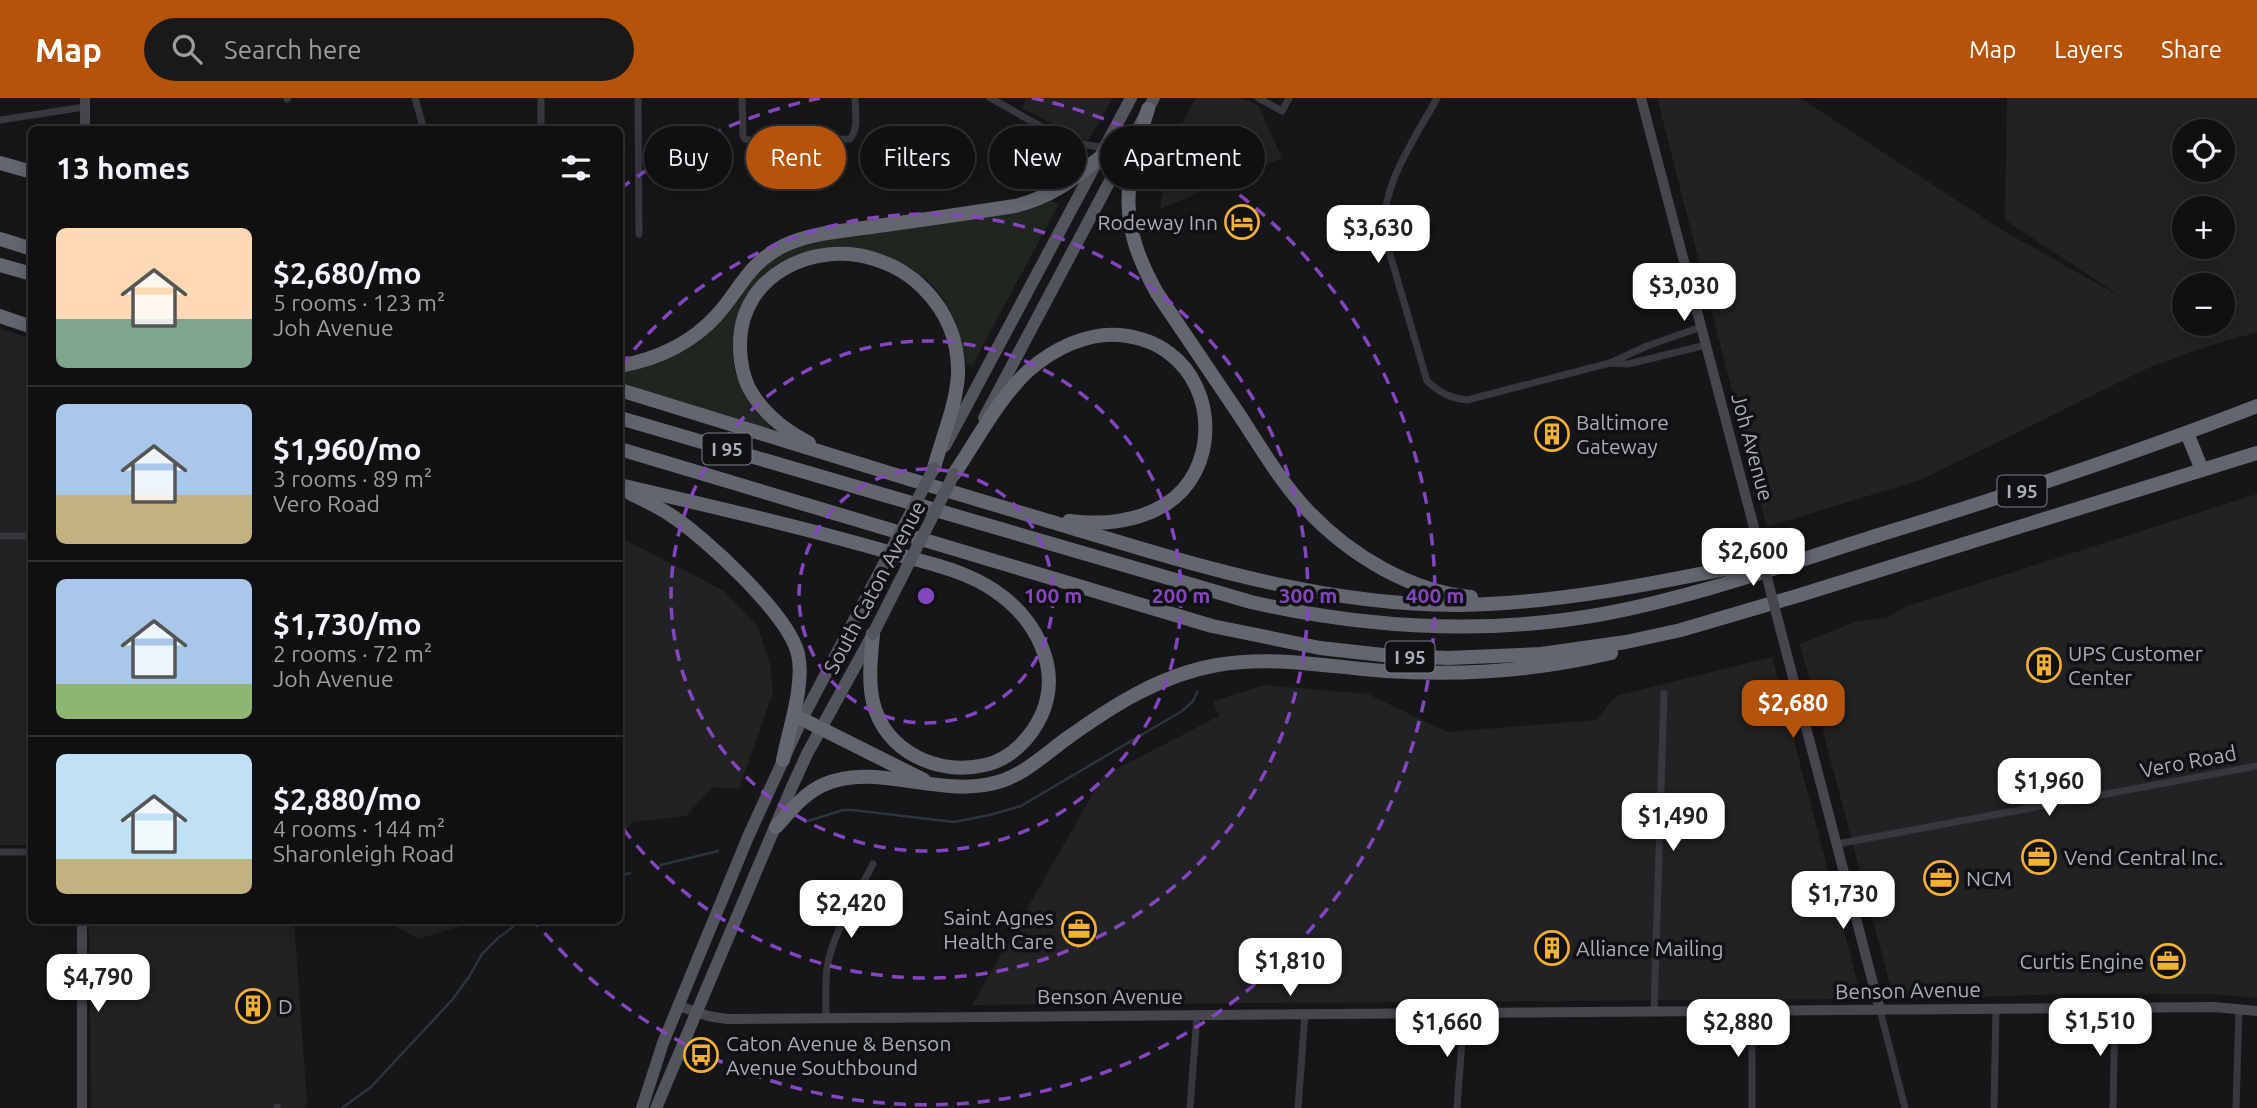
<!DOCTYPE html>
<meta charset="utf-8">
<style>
:root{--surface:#101012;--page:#19191b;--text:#f1f3f6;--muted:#9c9d9f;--line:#303032;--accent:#b45309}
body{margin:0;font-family:Ubuntu,sans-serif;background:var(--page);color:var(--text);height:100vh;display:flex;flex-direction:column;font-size:26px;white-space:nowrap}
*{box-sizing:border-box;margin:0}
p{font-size:23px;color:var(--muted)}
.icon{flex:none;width:38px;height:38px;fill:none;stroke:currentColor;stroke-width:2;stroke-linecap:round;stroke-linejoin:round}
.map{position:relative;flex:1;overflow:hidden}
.panel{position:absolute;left:28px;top:28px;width:595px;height:798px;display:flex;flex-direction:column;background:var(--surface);border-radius:10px;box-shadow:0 4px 18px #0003,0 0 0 2px var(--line)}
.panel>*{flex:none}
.banner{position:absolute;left:644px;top:28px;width:665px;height:63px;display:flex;gap:14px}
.controls{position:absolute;left:2172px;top:21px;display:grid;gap:14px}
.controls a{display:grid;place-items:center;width:63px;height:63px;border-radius:50%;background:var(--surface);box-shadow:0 4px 18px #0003,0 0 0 2px var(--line);font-size:35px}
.price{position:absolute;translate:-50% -60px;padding:0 16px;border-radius:14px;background:#fff;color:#222;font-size:23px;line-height:46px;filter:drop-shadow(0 2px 4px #0008)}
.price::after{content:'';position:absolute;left:50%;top:42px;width:21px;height:16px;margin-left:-10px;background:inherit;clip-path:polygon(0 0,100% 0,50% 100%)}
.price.selected{background:var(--accent);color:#fff}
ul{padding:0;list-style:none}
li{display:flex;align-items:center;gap:21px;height:175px;padding:0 28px}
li+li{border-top:2px solid var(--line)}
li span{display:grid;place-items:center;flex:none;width:196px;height:140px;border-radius:10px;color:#555}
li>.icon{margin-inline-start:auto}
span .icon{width:84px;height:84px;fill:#fffc;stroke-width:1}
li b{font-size:30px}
h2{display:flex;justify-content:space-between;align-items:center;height:84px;padding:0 28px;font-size:30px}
.pill{padding:0 24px;border-radius:32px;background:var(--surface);box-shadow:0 4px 18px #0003,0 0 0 2px var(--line);font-size:24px;line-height:63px}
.pill.selected{background:var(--accent);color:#fff}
header{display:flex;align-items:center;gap:42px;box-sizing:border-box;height:98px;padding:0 35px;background:var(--accent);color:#fff}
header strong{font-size:33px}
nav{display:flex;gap:38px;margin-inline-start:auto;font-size:24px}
.search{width:490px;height:63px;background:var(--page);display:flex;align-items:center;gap:18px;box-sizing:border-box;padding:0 24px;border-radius:38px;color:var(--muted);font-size:26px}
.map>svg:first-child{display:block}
.built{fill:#222225;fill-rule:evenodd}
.green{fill:#1e261f}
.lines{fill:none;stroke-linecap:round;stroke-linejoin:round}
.stream{stroke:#2c353c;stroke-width:2.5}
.street{stroke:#37383d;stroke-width:7}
.secondary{stroke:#45474d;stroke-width:10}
.primary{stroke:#53555c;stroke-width:12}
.highway{stroke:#63666e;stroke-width:14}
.secondary-bridge{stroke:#45474d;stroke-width:10}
.primary-bridge{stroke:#53555c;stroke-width:12}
.ring{fill:none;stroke:#8446be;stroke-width:3.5;stroke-dasharray:12 9}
.labels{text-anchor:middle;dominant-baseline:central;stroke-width:7;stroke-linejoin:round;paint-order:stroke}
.shield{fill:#111113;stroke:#7b7e86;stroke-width:2}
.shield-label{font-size:19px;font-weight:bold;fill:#a8adb8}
.poi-label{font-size:21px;fill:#a8adb8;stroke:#111113;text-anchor:start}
.street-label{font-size:21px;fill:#a8adb8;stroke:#111113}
.centre{fill:#8446be;stroke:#111113;stroke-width:3.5}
.ring-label{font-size:21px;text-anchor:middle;font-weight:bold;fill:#8446be;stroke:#111113;stroke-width:7;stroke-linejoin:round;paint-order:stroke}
</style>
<header>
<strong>Map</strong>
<div class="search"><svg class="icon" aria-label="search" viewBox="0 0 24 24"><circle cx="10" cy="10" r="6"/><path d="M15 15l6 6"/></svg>Search here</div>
<nav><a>Map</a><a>Layers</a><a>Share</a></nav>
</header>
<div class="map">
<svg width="2257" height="1010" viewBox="0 0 2257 1010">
<rect width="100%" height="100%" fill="#161618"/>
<g class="built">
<path d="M1026,0H1113L1088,43L1022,10Z"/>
<path d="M1196,0H1242L1258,7L1282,60L1160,111L1170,48Z"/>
<path d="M1657,0H1800L2002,132L2125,201L2005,122L2007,0H2257V234L2202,250L2148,270L1923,381L1767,429ZM2184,33H2222V72H2184ZM2184,110H2222V149H2184ZM2222,187V226H2184V187Z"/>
<path d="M0,230L31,241V747H0Z"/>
<path d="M2257,396V900L2210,896H2066L1894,902L1800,546L1858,523L1887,520L1904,509Z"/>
<path d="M620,439L724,493L758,529L770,567L773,594L739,691L713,689L686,718L633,724L620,737Z"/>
<path d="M1772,559L1860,894L1854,901L972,907L1103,678L1219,618L1213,603L1265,587L1368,596L1447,634L1596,622L1616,598Z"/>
<path d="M89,823H294L307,1005L304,1010H91Z"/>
<path d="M385,823H478L419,841Z"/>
</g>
<path class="green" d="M1051,103L1059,106L972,268L966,264C960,231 953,209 929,184C920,175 909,169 898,163C832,129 737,159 733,242C731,280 743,301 769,327L770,333L620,285V274L630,273L659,264L760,170L783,154L804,146L827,141L978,120L1032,110Z"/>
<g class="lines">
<g class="stream">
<path d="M805,724L843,712H852L954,724L990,717L1021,708L1182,613L1193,603L1197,594"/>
<path d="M661,767L718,753"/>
<path d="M620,778L630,775"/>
<path d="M342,1010L371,989L452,902L469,879L482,856L498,840L513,829"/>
</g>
<g class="street">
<path d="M415,0L424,32"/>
<path d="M541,0V32"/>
<path d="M638,0L639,136"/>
<path d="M742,0L743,38L745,41L754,43L850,41C859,31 855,13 855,0"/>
<path d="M990,0C1023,17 1068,49 1105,49"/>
<path d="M1258,0L1282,13L1289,0"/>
<path d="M1437,0C1414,43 1379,88 1385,139L1427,283C1440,295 1450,300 1467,302L1610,265"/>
<path d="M287,1L288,0"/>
<path d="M0,22L85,9"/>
<path d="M1701,229L1647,248L1610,265L1628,266L1706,247"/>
<path d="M0,438H32"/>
<path d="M1837,746L2257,668"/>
<path d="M0,754H32"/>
<path d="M1880,912L1905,1010"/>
<path d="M1654,913L1664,595"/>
<path d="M826,920C826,903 825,887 827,870C833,833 857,798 873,766"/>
<path d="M277,1010V1009"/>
<path d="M1190,1010L1197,917"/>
<path d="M1298,1010L1305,916"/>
<path d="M1457,1010L1464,915"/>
<path d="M1752,1010V912"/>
<path d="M1994,1010L1996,910"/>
<path d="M2113,1010L2115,910"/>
<path d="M2236,1010L2239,910"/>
</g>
<g class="secondary">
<path d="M1641,0L1757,441"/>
<path d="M85,32V0"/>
<path d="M1780,530L1880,912"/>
<path d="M679,908L708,918L727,921L2214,909L2257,913"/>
<path d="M82,1010V822"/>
</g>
<g class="primary">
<path d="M984,320L1154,0"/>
<path d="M945,348L1131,0"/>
<path d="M642,1010L663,945L748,739L802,621L880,473"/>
<path d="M656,1010L791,691L807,656L873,536"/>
</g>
<g class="highway">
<path d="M1148,11C1124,87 1117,123 1157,195C1184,235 1211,275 1238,315C1260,348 1281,385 1309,414C1350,457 1411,494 1471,499"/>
<path d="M0,65L32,74"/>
<path d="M0,141L32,151"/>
<path d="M0,167L32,176"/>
<path d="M0,218L32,229"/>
<path d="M620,268C657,261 691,246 717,217C741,190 748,166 783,148C811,134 846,133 877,128C923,122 969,115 1015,108C1051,99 1070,84 1098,61"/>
<path d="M620,292C760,336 901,379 1042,421C1180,462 1315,508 1461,507C1567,505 1671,482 1774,461"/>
<path d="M620,320L1251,504C1366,530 1487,537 1603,516C1698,498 1790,465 1882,436C2009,397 2134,356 2257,308"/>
<path d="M2187,335L2202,372"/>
<path d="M809,345C786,333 767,319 753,297C743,282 740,264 740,246C740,177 814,142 874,161C894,167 910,176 924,191C947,214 959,244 958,277C956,308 942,340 934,370"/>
<path d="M620,351L1212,528L1320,550L1383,557L1447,560L1541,556L1626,544L1681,532L1800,497L2257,355"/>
<path d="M954,376C977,342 998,301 1028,273C1053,251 1087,234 1120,237C1138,239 1155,244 1169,255C1218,291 1218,373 1166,406C1137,424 1102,427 1069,423"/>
<path d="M620,387C710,408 802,429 892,455C927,465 965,472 995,493C1035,520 1062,569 1042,616C1031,640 1011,661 985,667C938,678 885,654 873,604C868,582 871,558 873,536"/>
<path d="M631,396C644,402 657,408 669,416C704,438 789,517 798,556C805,586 789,631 783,662"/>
<path d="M802,621L924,682"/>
<path d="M776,729C790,714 803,696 823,687C873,664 935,698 990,686C1019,681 1043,658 1066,641C1112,608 1160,577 1217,567C1273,557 1329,569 1385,573C1461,578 1536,573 1611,555"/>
</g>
<path class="secondary-bridge" d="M1757,441L1780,530"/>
<g class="primary-bridge">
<path d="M880,473L934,370"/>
<path d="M873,536L954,376"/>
</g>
</g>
<g class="ring">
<circle cx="926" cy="498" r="127"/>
<circle cx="926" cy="498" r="255"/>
<path d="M621 268A382 382 0 1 1 621 728"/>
<path d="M620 91A509 509 0 0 1 820 0M1032 0A509 509 0 1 1 536 825"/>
</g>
<defs>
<g id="hotel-ring" transform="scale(1.75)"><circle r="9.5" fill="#111113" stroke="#f2b134" stroke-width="1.5"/><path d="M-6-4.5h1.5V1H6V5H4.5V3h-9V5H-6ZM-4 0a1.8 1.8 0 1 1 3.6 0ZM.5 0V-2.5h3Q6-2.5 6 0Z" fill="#f2b134"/></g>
<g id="building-ring" transform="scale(1.75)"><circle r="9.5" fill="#111113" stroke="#f2b134" stroke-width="1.5"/><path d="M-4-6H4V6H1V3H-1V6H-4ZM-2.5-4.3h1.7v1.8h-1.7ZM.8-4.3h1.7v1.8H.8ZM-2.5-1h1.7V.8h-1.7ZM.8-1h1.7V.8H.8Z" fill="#f2b134"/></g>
<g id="office-ring" transform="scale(1.75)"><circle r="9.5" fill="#111113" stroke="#f2b134" stroke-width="1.5"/><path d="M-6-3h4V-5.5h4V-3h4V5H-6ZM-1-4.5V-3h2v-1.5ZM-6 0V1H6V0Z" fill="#f2b134"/></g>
<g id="bus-ring" transform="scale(1.75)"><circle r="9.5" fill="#111113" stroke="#f2b134" stroke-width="1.5"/><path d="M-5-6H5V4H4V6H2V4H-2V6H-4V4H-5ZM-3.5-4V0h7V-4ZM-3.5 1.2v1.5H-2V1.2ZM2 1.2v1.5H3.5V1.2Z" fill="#f2b134"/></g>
</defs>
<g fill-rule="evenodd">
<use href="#hotel-ring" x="1242" y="124"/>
<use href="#building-ring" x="1552" y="336"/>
<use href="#building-ring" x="2044" y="567"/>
<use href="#office-ring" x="2039" y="759"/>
<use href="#office-ring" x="1941" y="780"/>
<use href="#office-ring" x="1079" y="831"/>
<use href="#building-ring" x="1552" y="850"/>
<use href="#office-ring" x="2168" y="863"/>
<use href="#building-ring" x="253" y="908"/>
<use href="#bus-ring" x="701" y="957"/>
</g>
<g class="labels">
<g class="shield">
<rect x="702.5" y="335.5" width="49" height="31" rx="5"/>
<rect x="1997.5" y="377.5" width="49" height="31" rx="5"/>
<rect x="1385.5" y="543.5" width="49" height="31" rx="5"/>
</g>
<g class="shield-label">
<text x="727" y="351">I 95</text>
<text x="2022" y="393">I 95</text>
<text x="1410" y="559">I 95</text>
</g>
<g class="poi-label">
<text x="1218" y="124" text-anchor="end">Rodeway Inn</text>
<text x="1576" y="324">Baltimore<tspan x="1576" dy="24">Gateway</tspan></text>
<text x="2068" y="555">UPS Customer<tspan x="2068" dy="24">Center</tspan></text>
<text x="2064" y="759">Vend Central Inc.</text>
<text x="1966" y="780">NCM</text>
<text x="1054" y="819" text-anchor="end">Saint Agnes<tspan x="1054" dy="24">Health Care</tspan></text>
<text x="1576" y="850">Alliance Mailing</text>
<text x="2144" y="863" text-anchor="end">Curtis Engine</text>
<text x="278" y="908">D</text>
<text x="726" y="945">Caton Avenue &amp; Benson<tspan x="726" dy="24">Avenue Southbound</tspan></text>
</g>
<g class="street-label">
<text transform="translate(1753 349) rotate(75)">Joh Avenue</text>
<text transform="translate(874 489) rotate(-62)">South Caton Avenue</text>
<text transform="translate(2188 663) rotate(-11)">Vero Road</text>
<text transform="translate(1908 892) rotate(-1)">Benson Avenue</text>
<text x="1110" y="898">Benson Avenue</text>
</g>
</g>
<circle cx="926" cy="498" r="10" class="centre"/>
<g class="ring-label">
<text x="1053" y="505">100 m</text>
<text x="1181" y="505">200 m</text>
<text x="1308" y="505">300 m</text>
<text x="1435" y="505">400 m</text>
</g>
</svg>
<div class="controls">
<a><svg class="icon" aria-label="locate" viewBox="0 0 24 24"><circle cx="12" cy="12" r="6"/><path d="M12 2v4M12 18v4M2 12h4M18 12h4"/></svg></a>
<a>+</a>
<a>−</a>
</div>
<b class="price" style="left:1378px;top:167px">$3,630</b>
<b class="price" style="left:1684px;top:225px">$3,030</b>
<b class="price" style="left:1753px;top:490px">$2,600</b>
<b class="price selected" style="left:1793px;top:642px">$2,680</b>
<b class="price" style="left:2049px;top:720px">$1,960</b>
<b class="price" style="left:1673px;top:755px">$1,490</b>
<b class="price" style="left:1843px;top:833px">$1,730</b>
<b class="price" style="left:851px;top:842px">$2,420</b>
<b class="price" style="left:1290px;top:900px">$1,810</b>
<b class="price" style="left:98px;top:916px">$4,790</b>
<b class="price" style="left:2100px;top:960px">$1,510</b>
<b class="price" style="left:1447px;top:961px">$1,660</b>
<b class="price" style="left:1738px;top:961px">$2,880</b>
<div class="banner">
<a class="pill">Buy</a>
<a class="pill selected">Rent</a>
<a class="pill">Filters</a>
<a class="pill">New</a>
<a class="pill">Apartment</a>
</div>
<section class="panel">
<h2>13 homes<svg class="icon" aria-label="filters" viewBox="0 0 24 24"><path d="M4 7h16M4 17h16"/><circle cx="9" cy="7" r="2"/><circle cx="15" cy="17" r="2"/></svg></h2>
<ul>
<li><span style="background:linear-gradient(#ffd9b3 65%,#7fa58c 0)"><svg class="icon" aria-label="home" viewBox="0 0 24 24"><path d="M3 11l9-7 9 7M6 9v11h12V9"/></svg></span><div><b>$2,680/mo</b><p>5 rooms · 123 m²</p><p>Joh Avenue</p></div></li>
<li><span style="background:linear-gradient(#a9c7e8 65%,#c2b280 0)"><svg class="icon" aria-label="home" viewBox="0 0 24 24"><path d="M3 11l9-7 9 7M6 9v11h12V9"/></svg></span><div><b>$1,960/mo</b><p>3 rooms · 89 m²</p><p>Vero Road</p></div></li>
<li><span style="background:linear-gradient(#a9c7e8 75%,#8fb573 0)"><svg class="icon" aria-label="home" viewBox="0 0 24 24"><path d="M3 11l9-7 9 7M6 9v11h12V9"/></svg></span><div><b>$1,730/mo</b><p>2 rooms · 72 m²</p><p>Joh Avenue</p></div></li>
<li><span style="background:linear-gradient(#bfe0f5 75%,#c2b280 0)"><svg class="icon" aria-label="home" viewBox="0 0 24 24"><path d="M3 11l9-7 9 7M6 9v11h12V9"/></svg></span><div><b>$2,880/mo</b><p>4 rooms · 144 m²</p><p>Sharonleigh Road</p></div></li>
</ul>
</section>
</div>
